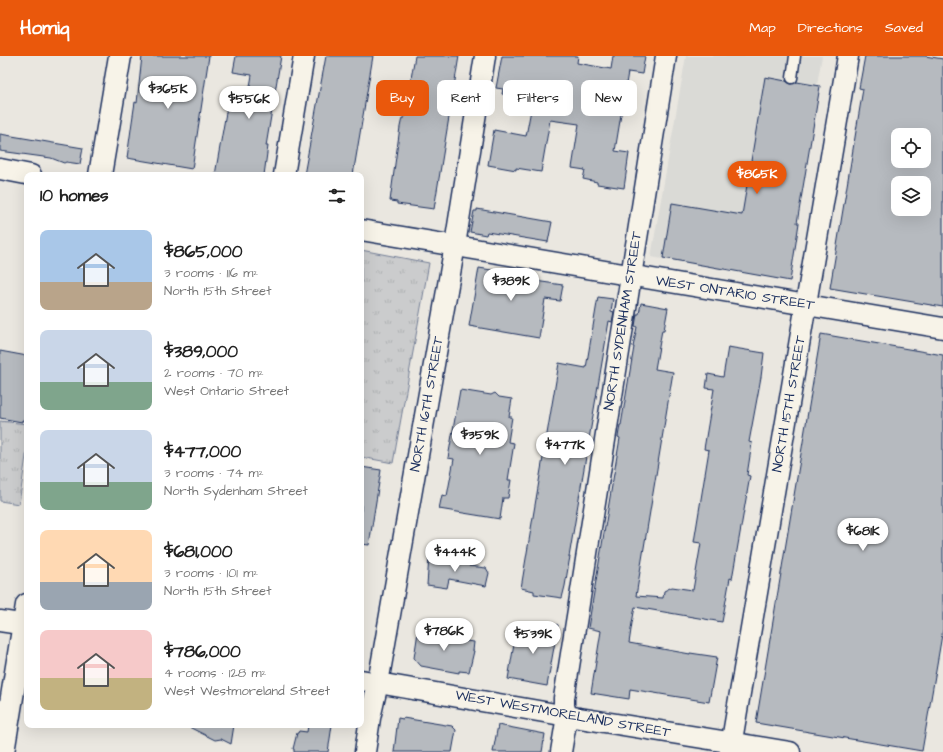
<!DOCTYPE html>
<meta charset="utf-8">
<style>
:root{--surface:#fff;--page:#f2f2f2;--text:#222;--muted:#767676;--accent:#ea580c}
body{margin:0;font-family:"Architects Daughter",sans-serif;background:var(--page);color:var(--text);height:100vh;display:flex;flex-direction:column;font-size:15px;white-space:nowrap}
*{box-sizing:border-box;margin:0}
p{font-size:13px;color:var(--muted)}
.icon{flex:none;width:22px;height:22px;fill:none;stroke:currentColor;stroke-width:2;stroke-linecap:round;stroke-linejoin:round}
.map{position:relative;flex:1;overflow:hidden}
.drawer{position:absolute;left:24px;top:116px;width:340px;height:556px;display:flex;flex-direction:column;background:var(--surface);border-radius:8px;box-shadow:0 4px 16px #0002}
.drawer>*{flex:none}
.top-card{position:absolute;left:376px;top:24px;width:380px;height:36px;display:flex;gap:8px}
.fabs{position:absolute;left:891px;top:72px;display:grid;gap:8px}
.fabs a{display:grid;place-items:center;width:40px;height:40px;border-radius:8px;background:var(--surface);box-shadow:0 4px 16px #0002;font-size:20px}
.price{position:absolute;translate:-50% -34px;padding:0 9px;border-radius:14px;background:#fff;color:#222;font-size:13px;line-height:26px;filter:drop-shadow(0 1px 2px #0008)}
.price::after{content:'';position:absolute;left:50%;top:24px;width:12px;height:9px;margin-left:-6px;background:inherit;clip-path:polygon(0 0,100% 0,50% 100%)}
.price.selected{background:var(--accent);color:#fff}
ul{padding:0;list-style:none}
li{display:flex;align-items:center;gap:12px;height:100px;padding:0 16px}
li span{display:grid;place-items:center;flex:none;width:112px;height:80px;border-radius:8px;color:#555}
li>.icon{margin-inline-start:auto}
span .icon{width:48px;height:48px;fill:#fffc;stroke-width:1}
li b{font-size:17px}
h2{display:flex;justify-content:space-between;align-items:center;height:48px;padding:0 16px;font-size:17px}
.pill{padding:0 14px;border-radius:8px;background:var(--surface);box-shadow:0 4px 16px #0002;font-size:14px;line-height:36px}
.pill.selected{background:var(--accent);color:#fff}
header{display:flex;align-items:center;gap:24px;box-sizing:border-box;height:56px;padding:0 20px;background:var(--accent);color:#fff}
header strong{font-size:19px}
nav{display:flex;gap:22px;margin-inline-start:auto;font-size:14px}
.map>svg:first-child{display:block}
.built{fill:#dadad6}
.grass{fill:url(#grass-tufts);stroke:#737e96}
.building{fill:#b6babf;stroke:#1b2f5e;fill-rule:evenodd}
.lines{fill:none;stroke-linecap:round;stroke-linejoin:round}
.service-casing{stroke:#1b2f5e;stroke-width:13}
.minor-casing{stroke:#1b2f5e;stroke-width:23}
.tertiary-casing{stroke:#1b2f5e;stroke-width:25}
.service{stroke:#f7f3e8;stroke-width:10}
.minor{stroke:#f7f3e8;stroke-width:20}
.tertiary{stroke:#f7f3e8;stroke-width:22}
.labels{text-anchor:middle;dominant-baseline:central;stroke-width:3.5;stroke-linejoin:round;paint-order:stroke}
.street-label{font-size:14px;fill:#1b2f5e;stroke:#f7f3e8}
</style>
<header>
<strong>Homiq</strong>
<nav><a>Map</a><a>Directions</a><a>Saved</a></nav>
</header>
<div class="map">
<svg width="943" height="696" viewBox="0 0 943 696">
<defs>
<pattern id="grass-tufts" width="24" height="20" patternUnits="userSpaceOnUse"><rect width="24" height="20" fill="#cbcccd"/><path d="M3 7l-1-3M5 7V3M7 7l1-3M15 17l-1-3M17 17v-4M19 17l1-3" fill="none" stroke="#aeb0b2"/></pattern>
</defs>
<rect width="100%" height="100%" fill="#eae7e0"/>
<filter id="ink" filterUnits="userSpaceOnUse"><feTurbulence type="fractalNoise" baseFrequency=".025" numOctaves="2"/><feDisplacementMap in="SourceGraphic" scale="8" xChannelSelector="R" yChannelSelector="G"/><feConvolveMatrix kernelMatrix="1 2 1 2 8 2 1 2 1" color-interpolation-filters="sRGB"/></filter>
<g filter="url(#ink)">
<path class="built" d="M686,0H822L783,224L651,201Z"/>
<g class="grass">
<path d="M361,194L429,207L393,407L361,401Z"/>
<path d="M0,365L27,368V393L19,448L0,445Z"/>
</g>
<g class="building">
<path d="M142,0H209L192,113L127,102L132,66L135,46L137,47Z"/>
<path d="M236,0H281L266,90H268L264,119H215L228,45L247,48L252,19L233,16Z"/>
<path d="M326,0H373L353,119H304Z"/>
<path d="M415,0H459L434,153L397,148V146L390,145L400,71L402,62H404Z"/>
<path d="M502,0H578L577,7L611,13L613,0H645L642,18L628,16L615,95L629,97L624,132L597,128V126L583,123L585,114L572,112L579,68L550,64L541,116L516,112V114L488,109L494,74L526,80L533,43L502,38L503,33L496,32Z"/>
<path d="M865,0H925L943,3V251L830,232L863,33L859,32ZM898,79H924V105H898ZM898,127H924V153H898Z"/>
<path d="M765,21L786,25L791,28L797,26L820,30L797,167H799L790,225L663,202L672,147L742,159Z"/>
<path d="M0,78L83,92L80,108L66,106L64,107L51,102L0,95Z"/>
<path d="M477,153L552,166L548,186L487,176L486,179L470,176L474,155H477Z"/>
<path d="M479,212L510,217L513,215L518,216L521,218L532,220V224L535,225L563,229L560,245L545,243L539,282L469,270Z"/>
<path d="M598,241L613,243L611,255L614,256L612,266L609,265L569,501H570L569,506L565,530L562,542L534,538V535L521,532L559,307L586,312Z"/>
<path d="M641,247L668,252L664,274H662L655,313L673,316L636,540L663,542L664,535L672,531L693,534L701,487L694,486L709,394L704,393L714,333L706,332L708,318L723,321L728,291L764,297L761,321L749,386L752,387L747,419L750,420L732,523L730,522L722,566L635,551L632,567L629,587L690,598V597L717,601L709,646L630,633L629,643L591,637L601,575L588,572L620,382L618,381L620,369H621L634,291H633L637,271L635,270L637,258H639Z"/>
<path d="M821,278L943,299V573L922,695L756,667Z"/>
<path d="M0,295L27,300V365L22,364V366L0,362Z"/>
<path d="M460,334L491,339L495,337L499,341L512,343L509,361H512L508,386L514,387L508,424H511L508,442H503L500,463L439,453L442,439L447,440L454,403L448,402Z"/>
<path d="M361,411L381,414L369,489L361,488Z"/>
<path d="M429,501L470,508L469,510L486,512L489,517L486,530L449,523L447,532L427,529Z"/>
<path d="M544,566L558,569L547,630L508,623L517,571L543,575Z"/>
<path d="M425,575L436,581L437,576L465,580V585L474,586L473,595H474L469,616L459,615V617L421,610L414,602L418,576L423,577Z"/>
<path d="M398,662L403,663V662L452,670L456,674L452,696H394Z"/>
<path d="M185,669H234L231,688L221,683L215,684Z"/>
<path d="M308,669H332L328,696H294V693H293L297,677H298L299,675L307,676Z"/>
<path d="M498,669L545,678L542,696H493Z"/>
</g>
<g class="lines">
<g class="service-casing">
<path id="service" d="M792,22L795,0"/>
</g>
<g class="minor-casing">
<g id="minor">
<path d="M0,113L31,119"/>
<path d="M284,119L304,0"/>
<path d="M361,174L943,272"/>
<path d="M0,565L27,569"/>
<path d="M361,624L567,660L790,696"/>
<path d="M365,696L370,662L378,627L455,189L485,0"/>
<path d="M561,696L567,660L564,650V642L666,0"/>
<path d="M730,696L848,0"/>
</g>
</g>
<g class="tertiary-casing">
<g id="tertiary">
<path d="M100,119L120,0"/>
<path d="M3,696L27,549"/>
</g>
</g>
<use href="#service" class="service"/>
<use href="#minor" class="minor"/>
<use href="#tertiary" class="tertiary"/>
</g>
</g>
<g class="labels">
<g class="street-label">
<text transform="translate(735 237) rotate(9)">WEST ONTARIO STREET</text>
<text transform="translate(623 265) rotate(-81)">NORTH SYDENHAM STREET</text>
<text transform="translate(427 348) rotate(-80)">NORTH 16TH STREET</text>
<text transform="translate(789 348) rotate(-80)">NORTH 15TH STREET</text>
<text transform="translate(563 658) rotate(10)">WEST WESTMORELAND STREET</text>
</g>
</g>
</svg>
<div class="fabs">
<a><svg class="icon" aria-label="locate" viewBox="0 0 24 24"><circle cx="12" cy="12" r="6"/><path d="M12 2v4M12 18v4M2 12h4M18 12h4"/></svg></a>
<a><svg class="icon" aria-label="layers" viewBox="0 0 24 24"><path d="M12 4l9 5-9 5-9-5zM3 14l9 5 9-5"/></svg></a>
</div>
<b class="price" style="left:168px;top:54px">$365K</b>
<b class="price" style="left:249px;top:64px">$556K</b>
<b class="price selected" style="left:757px;top:139px">$865K</b>
<b class="price" style="left:511px;top:246px">$389K</b>
<b class="price" style="left:480px;top:400px">$359K</b>
<b class="price" style="left:565px;top:410px">$477K</b>
<b class="price" style="left:863px;top:496px">$681K</b>
<b class="price" style="left:455px;top:517px">$444K</b>
<b class="price" style="left:444px;top:596px">$786K</b>
<b class="price" style="left:533px;top:599px">$539K</b>
<div class="top-card">
<a class="pill selected">Buy</a>
<a class="pill">Rent</a>
<a class="pill">Filters</a>
<a class="pill">New</a>
</div>
<section class="drawer">
<h2>10 homes<svg class="icon" aria-label="filters" viewBox="0 0 24 24"><path d="M4 7h16M4 17h16"/><circle cx="9" cy="7" r="2"/><circle cx="15" cy="17" r="2"/></svg></h2>
<ul>
<li><span style="background:linear-gradient(#a9c7e8 65%,#b9a48a 0)"><svg class="icon" aria-label="home" viewBox="0 0 24 24"><path d="M3 11l9-7 9 7M6 9v11h12V9"/></svg></span><div><b>$865,000</b><p>3 rooms · 116 m²</p><p>North 15th Street</p></div></li>
<li><span style="background:linear-gradient(#c9d6e8 65%,#7fa58c 0)"><svg class="icon" aria-label="home" viewBox="0 0 24 24"><path d="M3 11l9-7 9 7M6 9v11h12V9"/></svg></span><div><b>$389,000</b><p>2 rooms · 70 m²</p><p>West Ontario Street</p></div></li>
<li><span style="background:linear-gradient(#c9d6e8 65%,#7fa58c 0)"><svg class="icon" aria-label="home" viewBox="0 0 24 24"><path d="M3 11l9-7 9 7M6 9v11h12V9"/></svg></span><div><b>$477,000</b><p>3 rooms · 74 m²</p><p>North Sydenham Street</p></div></li>
<li><span style="background:linear-gradient(#ffd9b3 65%,#9aa5b1 0)"><svg class="icon" aria-label="home" viewBox="0 0 24 24"><path d="M3 11l9-7 9 7M6 9v11h12V9"/></svg></span><div><b>$681,000</b><p>3 rooms · 101 m²</p><p>North 15th Street</p></div></li>
<li><span style="background:linear-gradient(#f6c9c9 60%,#c2b280 0)"><svg class="icon" aria-label="home" viewBox="0 0 24 24"><path d="M3 11l9-7 9 7M6 9v11h12V9"/></svg></span><div><b>$786,000</b><p>4 rooms · 128 m²</p><p>West Westmoreland Street</p></div></li>
</ul>
</section>
</div>
